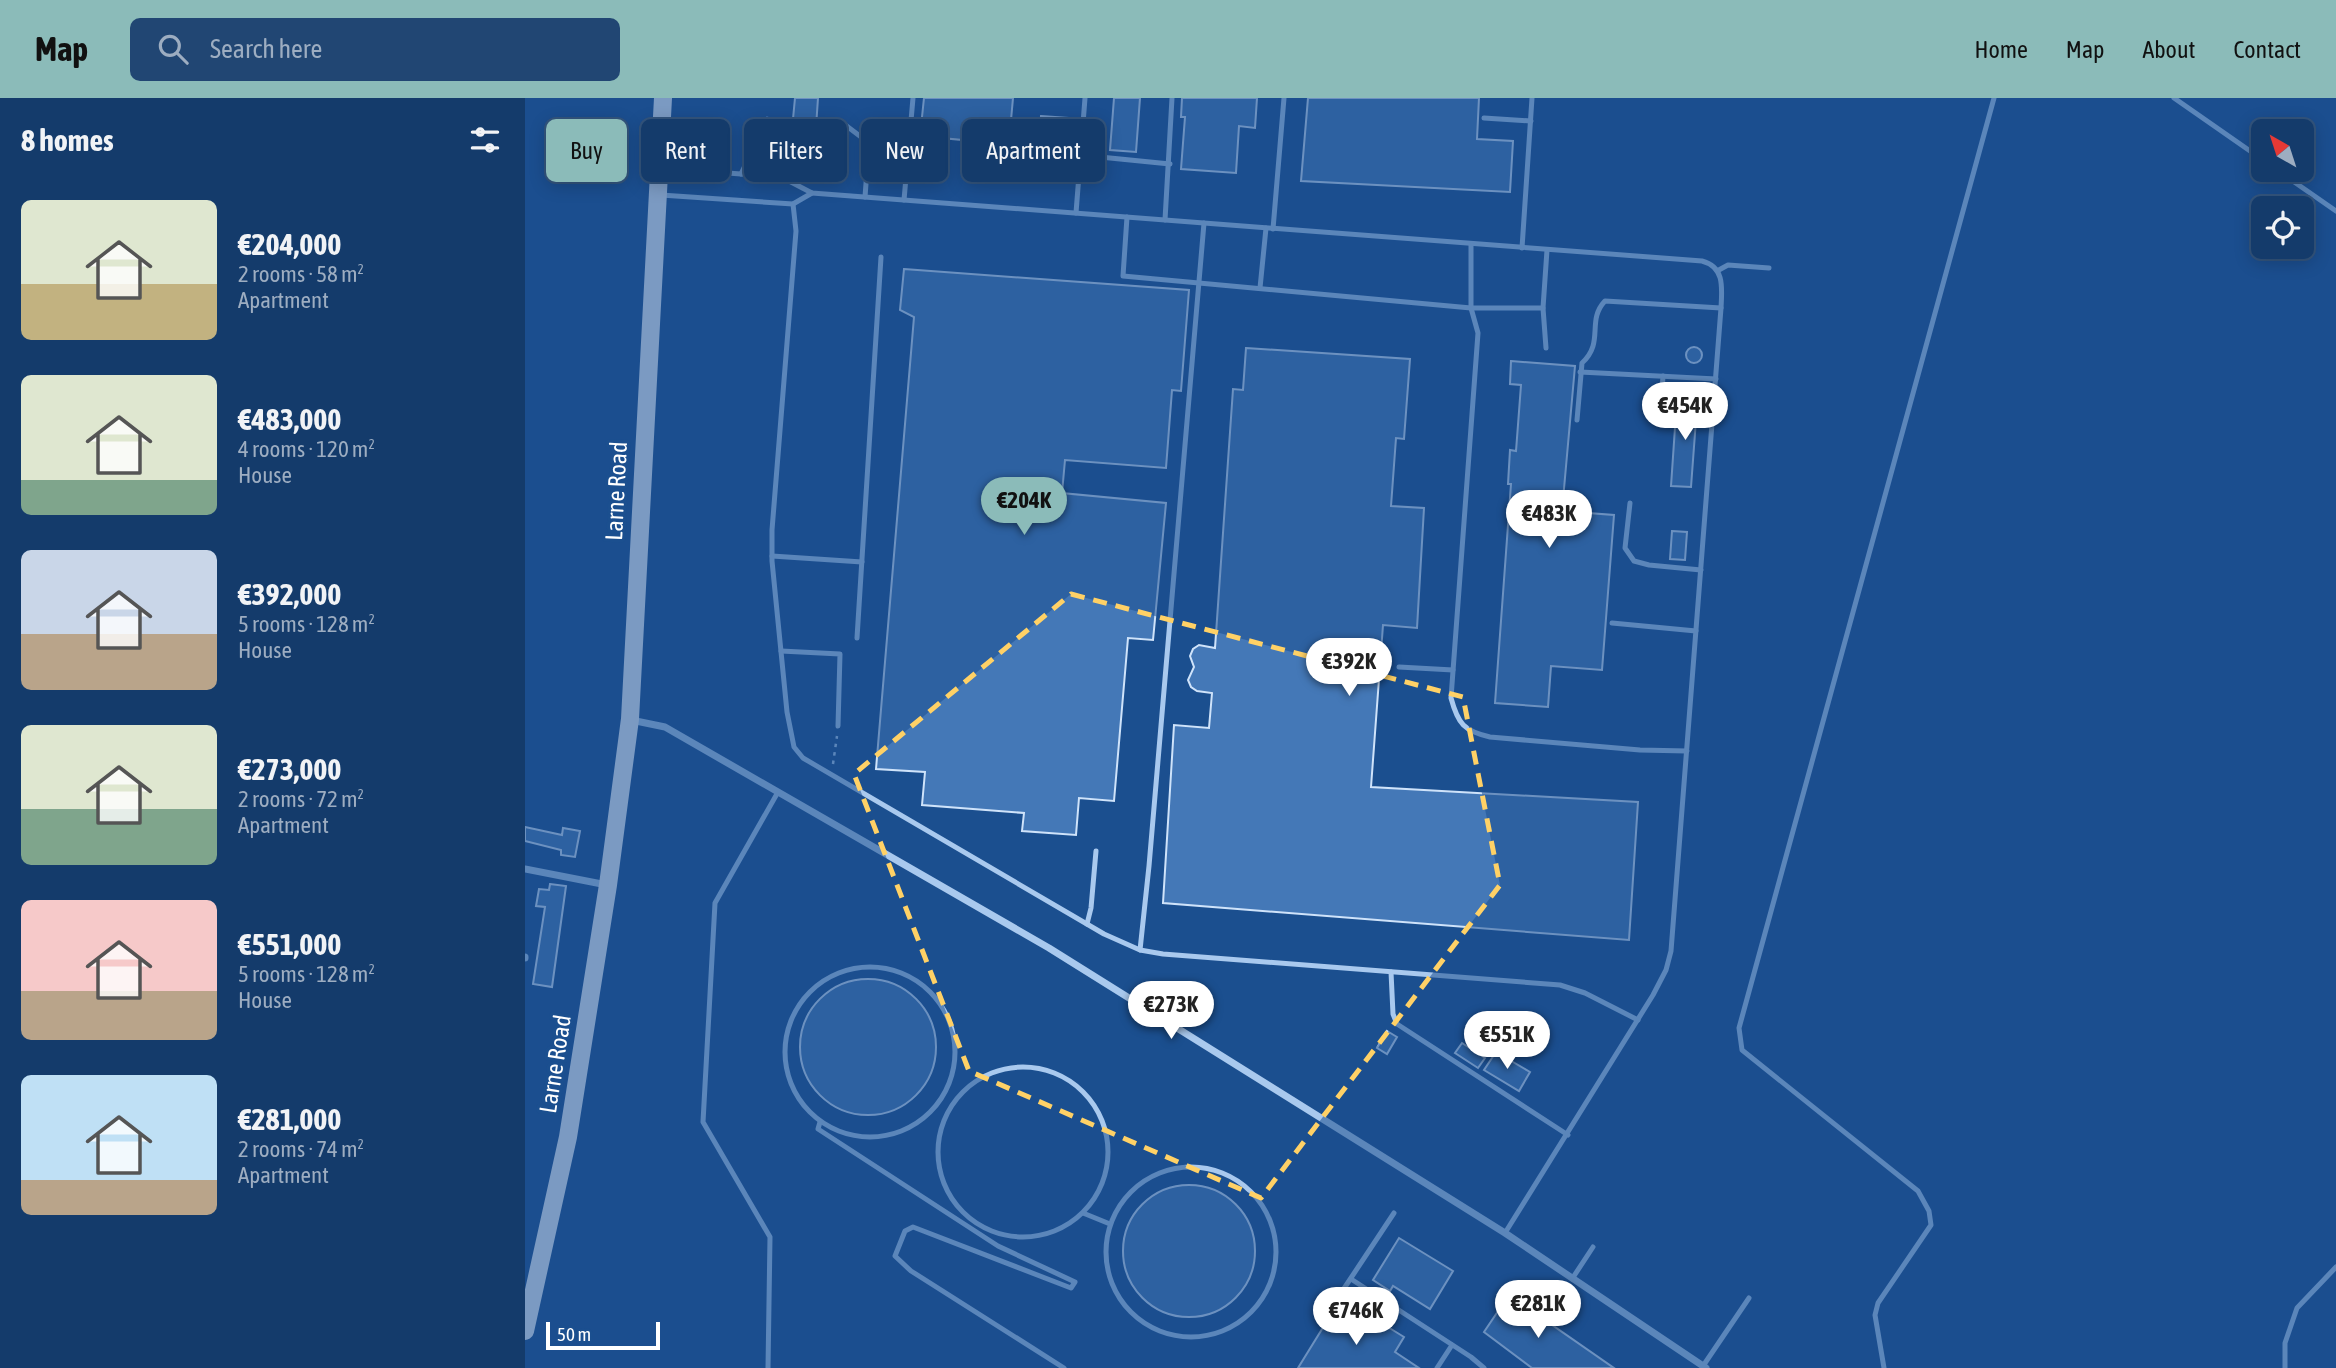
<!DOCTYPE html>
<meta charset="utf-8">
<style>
:root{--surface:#143b6b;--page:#214673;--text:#f1f3f6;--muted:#9dadc1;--line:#33557e;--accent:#8bbbb9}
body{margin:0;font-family:"Asap Condensed",sans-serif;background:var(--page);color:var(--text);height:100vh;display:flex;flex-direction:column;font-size:26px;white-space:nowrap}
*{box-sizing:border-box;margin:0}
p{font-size:23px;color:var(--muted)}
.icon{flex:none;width:38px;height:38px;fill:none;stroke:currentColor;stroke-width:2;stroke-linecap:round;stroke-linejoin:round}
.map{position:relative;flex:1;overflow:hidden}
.panel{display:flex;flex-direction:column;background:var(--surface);width:525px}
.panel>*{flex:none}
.hud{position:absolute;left:21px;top:21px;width:665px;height:63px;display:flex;gap:14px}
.needle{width:46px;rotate:321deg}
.tools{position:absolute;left:1726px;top:21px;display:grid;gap:14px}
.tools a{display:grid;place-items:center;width:63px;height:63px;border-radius:10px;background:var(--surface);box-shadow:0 4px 18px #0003,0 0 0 2px var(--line);font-size:35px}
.scale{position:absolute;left:21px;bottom:18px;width:114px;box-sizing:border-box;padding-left:7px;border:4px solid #fff;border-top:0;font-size:19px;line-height:24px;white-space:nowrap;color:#fff;-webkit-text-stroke:5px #1b4f8f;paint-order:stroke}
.price{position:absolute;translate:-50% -60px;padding:0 16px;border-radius:24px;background:#fff;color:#222;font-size:23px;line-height:46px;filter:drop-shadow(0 2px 4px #0008)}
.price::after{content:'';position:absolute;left:50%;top:42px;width:21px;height:16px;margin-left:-10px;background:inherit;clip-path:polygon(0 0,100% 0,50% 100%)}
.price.active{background:var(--accent);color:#111}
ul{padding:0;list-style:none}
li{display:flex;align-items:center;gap:21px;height:175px;padding:0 21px}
li span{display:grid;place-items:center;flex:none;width:196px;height:140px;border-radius:10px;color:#555}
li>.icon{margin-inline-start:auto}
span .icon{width:84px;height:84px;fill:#fffc;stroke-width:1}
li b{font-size:30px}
h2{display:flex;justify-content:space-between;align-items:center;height:84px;padding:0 21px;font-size:30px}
.pill{padding:0 24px;border-radius:10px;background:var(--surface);box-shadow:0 4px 18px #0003,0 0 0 2px var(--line);font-size:24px;line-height:63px}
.pill.active{background:var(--accent);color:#111}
header{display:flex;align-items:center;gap:42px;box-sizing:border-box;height:98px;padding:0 35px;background:var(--accent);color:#111}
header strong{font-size:33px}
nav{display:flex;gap:38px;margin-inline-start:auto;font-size:24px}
.search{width:490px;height:63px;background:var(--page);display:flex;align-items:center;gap:18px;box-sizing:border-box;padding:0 24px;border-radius:10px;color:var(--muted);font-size:26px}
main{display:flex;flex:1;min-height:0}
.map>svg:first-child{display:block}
.building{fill:#4478b7;stroke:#cfe3fa;stroke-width:2}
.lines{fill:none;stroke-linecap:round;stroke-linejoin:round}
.path{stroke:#a9c9ee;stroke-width:2.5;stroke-dasharray:3.5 5;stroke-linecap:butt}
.lane{stroke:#a9c9ee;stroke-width:5}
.street{stroke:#a9c9ee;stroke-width:7}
.primary{stroke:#f0f6ff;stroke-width:18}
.marked{fill:none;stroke:#ffd166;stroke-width:5;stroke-dasharray:14 9;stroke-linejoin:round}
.labels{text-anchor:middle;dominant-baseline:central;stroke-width:7;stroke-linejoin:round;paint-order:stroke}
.street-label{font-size:24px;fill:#fff;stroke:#1b4f8f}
</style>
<header>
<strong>Map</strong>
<div class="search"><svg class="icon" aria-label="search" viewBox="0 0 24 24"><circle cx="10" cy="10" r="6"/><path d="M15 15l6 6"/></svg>Search here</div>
<nav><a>Home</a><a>Map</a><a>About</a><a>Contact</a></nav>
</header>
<main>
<section class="panel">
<h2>8 homes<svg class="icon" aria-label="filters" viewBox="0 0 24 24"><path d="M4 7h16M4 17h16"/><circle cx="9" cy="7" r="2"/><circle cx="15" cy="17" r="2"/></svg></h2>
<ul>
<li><span style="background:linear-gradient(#dfe7d0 60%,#c2b280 0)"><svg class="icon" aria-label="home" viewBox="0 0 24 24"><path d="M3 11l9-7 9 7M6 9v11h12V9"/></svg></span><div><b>€204,000</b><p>2 rooms · 58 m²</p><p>Apartment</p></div></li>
<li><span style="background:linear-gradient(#dfe7d0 75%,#7fa58c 0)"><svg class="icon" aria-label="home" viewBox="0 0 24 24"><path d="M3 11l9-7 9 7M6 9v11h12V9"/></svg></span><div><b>€483,000</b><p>4 rooms · 120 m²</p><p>House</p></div></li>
<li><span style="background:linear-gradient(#c9d6e8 60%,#b9a48a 0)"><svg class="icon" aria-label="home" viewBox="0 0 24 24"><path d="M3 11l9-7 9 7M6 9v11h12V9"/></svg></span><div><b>€392,000</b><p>5 rooms · 128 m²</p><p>House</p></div></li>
<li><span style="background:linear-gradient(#dfe7d0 60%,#7fa58c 0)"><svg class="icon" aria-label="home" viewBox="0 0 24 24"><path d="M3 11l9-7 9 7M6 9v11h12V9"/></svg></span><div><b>€273,000</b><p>2 rooms · 72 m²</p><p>Apartment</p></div></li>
<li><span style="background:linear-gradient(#f6c9c9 65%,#b9a48a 0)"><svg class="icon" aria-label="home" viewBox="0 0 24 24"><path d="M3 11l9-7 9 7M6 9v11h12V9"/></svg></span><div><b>€551,000</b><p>5 rooms · 128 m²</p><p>House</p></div></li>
<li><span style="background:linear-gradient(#bfe0f5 75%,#b9a48a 0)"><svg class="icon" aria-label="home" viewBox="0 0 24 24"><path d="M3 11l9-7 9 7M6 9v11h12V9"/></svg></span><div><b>€281,000</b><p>2 rooms · 74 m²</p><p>Apartment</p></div></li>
</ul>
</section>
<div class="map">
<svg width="1811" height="1270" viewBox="0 0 1811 1270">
<rect width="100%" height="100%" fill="#1b4f8f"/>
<g class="building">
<path d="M270,0H293L290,44L266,42Z"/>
<path d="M399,0H488L484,44L471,43L470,57L436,55L437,42L395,38Z"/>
<path d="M589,0H615L611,54L585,52Z"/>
<path d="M657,0H732L730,30L714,28L711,75L656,71L660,19H656Z"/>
<path d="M783,0H954L952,41L988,43L985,94L776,83Z"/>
<path d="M516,18L543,20L541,47L544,48L543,63L516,61L517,50H514Z"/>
<path d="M379,171L664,192L656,293L647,292L641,370L540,362L537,395L641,405L628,542L603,540L589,703L554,700L551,737L497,733L499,715L397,707L400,674L351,671L389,219L375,212Z"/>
<circle cx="1169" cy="257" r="8"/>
<path d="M721,250L885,261L879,341L871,340L866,408L899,410L892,530L858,527L846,689L1113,704L1104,842L638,805L649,627L684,630L687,595L672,593L666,589L663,582L669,569L665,558L668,551L674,547L690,550L708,291L718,292Z"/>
<path d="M986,263L1050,268L1037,413L1089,417L1077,572L1026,568L1023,609L970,605L986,386H983L985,352L991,353L996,287L985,286Z"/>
<path d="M1158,294L1173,295L1166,389L1146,388L1151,315L1156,316Z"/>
<path d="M1147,433L1162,434L1160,462L1145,461Z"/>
<path d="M0,729L37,737L38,730L55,733L50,759L36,757V752L0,743Z"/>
<path d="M25,786L41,788L27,889L8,886L20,809L11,808L14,791L24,792Z"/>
<circle cx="343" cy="949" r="68"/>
<path d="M862,933L872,939L862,956L852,950Z"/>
<path d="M937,945L960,960L953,970L930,955Z"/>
<path d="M971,954L1005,974L994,993L959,972Z"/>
<circle cx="664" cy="1153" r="66"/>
<path d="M874,1140L928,1173L905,1211L868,1188L865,1193L848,1182Z"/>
<path d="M984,1197L1089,1270H1007L959,1234Z"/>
<path d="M807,1215L835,1233L845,1218L879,1239L870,1254L894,1270H773Z"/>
</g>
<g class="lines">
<path class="path" d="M308,666L312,638"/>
<g class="lane">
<path d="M1649,0L1738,62"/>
<path d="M959,20L1006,23"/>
<path d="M319,26L344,45L340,99"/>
<path d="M555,57L645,66"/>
<path d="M137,70L229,77L264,83L287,95L1177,163C1200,169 1197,190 1196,210L1146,853L1141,872L1128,897L980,1135"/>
<path d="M1752,72L1811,113"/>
<path d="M216,76L242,21"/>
<path d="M136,97L268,106L287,95"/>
<path d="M379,102L388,0"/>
<path d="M268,106L271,133L247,432V463L262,614L269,649L278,660L579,836L615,852L638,856L1035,887L1060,895L1113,922"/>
<path d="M551,115L560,0"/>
<path d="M602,119L598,178L946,210H1018"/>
<path d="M640,122L647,0"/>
<path d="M748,131L759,0"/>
<path d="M946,146V210L953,235L926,600C933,626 939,633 965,639L1115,652L1162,653"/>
<path d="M997,150L1007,0"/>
<path d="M1192,173L1203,167L1244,170"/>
<path d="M735,190L741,130"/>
<path d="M1021,250L1018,210L1022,152"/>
<path d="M1055,274L1191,281"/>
<path d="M1052,322L1057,265C1080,244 1061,223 1080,203L1196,210"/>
<path d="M1135,323L1138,278"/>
<path d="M1105,405L1100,450L1109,463L1124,467L1176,472"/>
<path d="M247,458L337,464"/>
<path d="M1087,525L1171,533"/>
<path d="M332,540L356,159"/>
<path d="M256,553L315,556L313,628"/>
<path d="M874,569L928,572"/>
<path d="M562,826L566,810L571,753"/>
<path d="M615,852L624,768L679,125"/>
<circle cx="345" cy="954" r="85"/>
<path d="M866,874L868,916L872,926L1043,1037"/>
<circle cx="498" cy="1054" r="85"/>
<path d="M295,1024L293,1031L473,1148L550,1184L546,1190L388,1129L380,1133L370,1158L386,1173L539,1270"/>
<circle cx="666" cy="1154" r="85"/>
<path d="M558,1115L585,1126"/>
<path d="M826,1181L946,1259L959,1270"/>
<path d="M1047,1181L1068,1149"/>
<path d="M816,1195L869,1115"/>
<path d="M1178,1268L1224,1200"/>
<path d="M243,1270L245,1139L178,1024L190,805L253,694"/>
<path d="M912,1270L927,1247"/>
<path d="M1359,1270L1350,1217L1353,1205L1406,1127L1404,1113L1393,1093L1217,952L1214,930L1469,0"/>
<path d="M1760,1270V1245L1772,1210L1811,1169"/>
</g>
<g class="street">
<path d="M106,622L140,629L524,850L980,1135L1181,1270"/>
<path d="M0,771L82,787"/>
<path d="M0,859V860"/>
</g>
<path class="primary" d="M0,1233L43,1039L83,787L105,621L138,0"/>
</g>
<path d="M0 0H1811V1270H0ZM546,496L938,599L975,787L736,1100L444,973L329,676Z" fill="#1b4f8f" fill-opacity=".55" fill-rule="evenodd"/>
<path class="marked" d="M546,496L938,599L975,787L736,1100L444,973L329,676Z"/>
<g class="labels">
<g class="street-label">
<text transform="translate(91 393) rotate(-87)">Larne Road</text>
<text transform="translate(30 966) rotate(-81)">Larne Road</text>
</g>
</g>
</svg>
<div class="tools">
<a><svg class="needle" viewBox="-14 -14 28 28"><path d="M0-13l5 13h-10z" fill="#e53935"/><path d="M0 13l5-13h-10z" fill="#9dadc1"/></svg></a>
<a><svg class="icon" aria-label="locate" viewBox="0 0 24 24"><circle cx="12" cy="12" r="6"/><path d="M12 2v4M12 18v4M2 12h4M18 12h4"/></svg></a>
</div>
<div class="scale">50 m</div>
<b class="price" style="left:1160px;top:344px">€454K</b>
<b class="price active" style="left:499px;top:439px">€204K</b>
<b class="price" style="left:1024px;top:452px">€483K</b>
<b class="price" style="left:824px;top:600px">€392K</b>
<b class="price" style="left:646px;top:943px">€273K</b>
<b class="price" style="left:982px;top:973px">€551K</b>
<b class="price" style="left:1013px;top:1242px">€281K</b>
<b class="price" style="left:831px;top:1249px">€746K</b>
<div class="hud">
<a class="pill active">Buy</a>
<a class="pill">Rent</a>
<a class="pill">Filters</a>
<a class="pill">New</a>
<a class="pill">Apartment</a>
</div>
</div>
</main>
